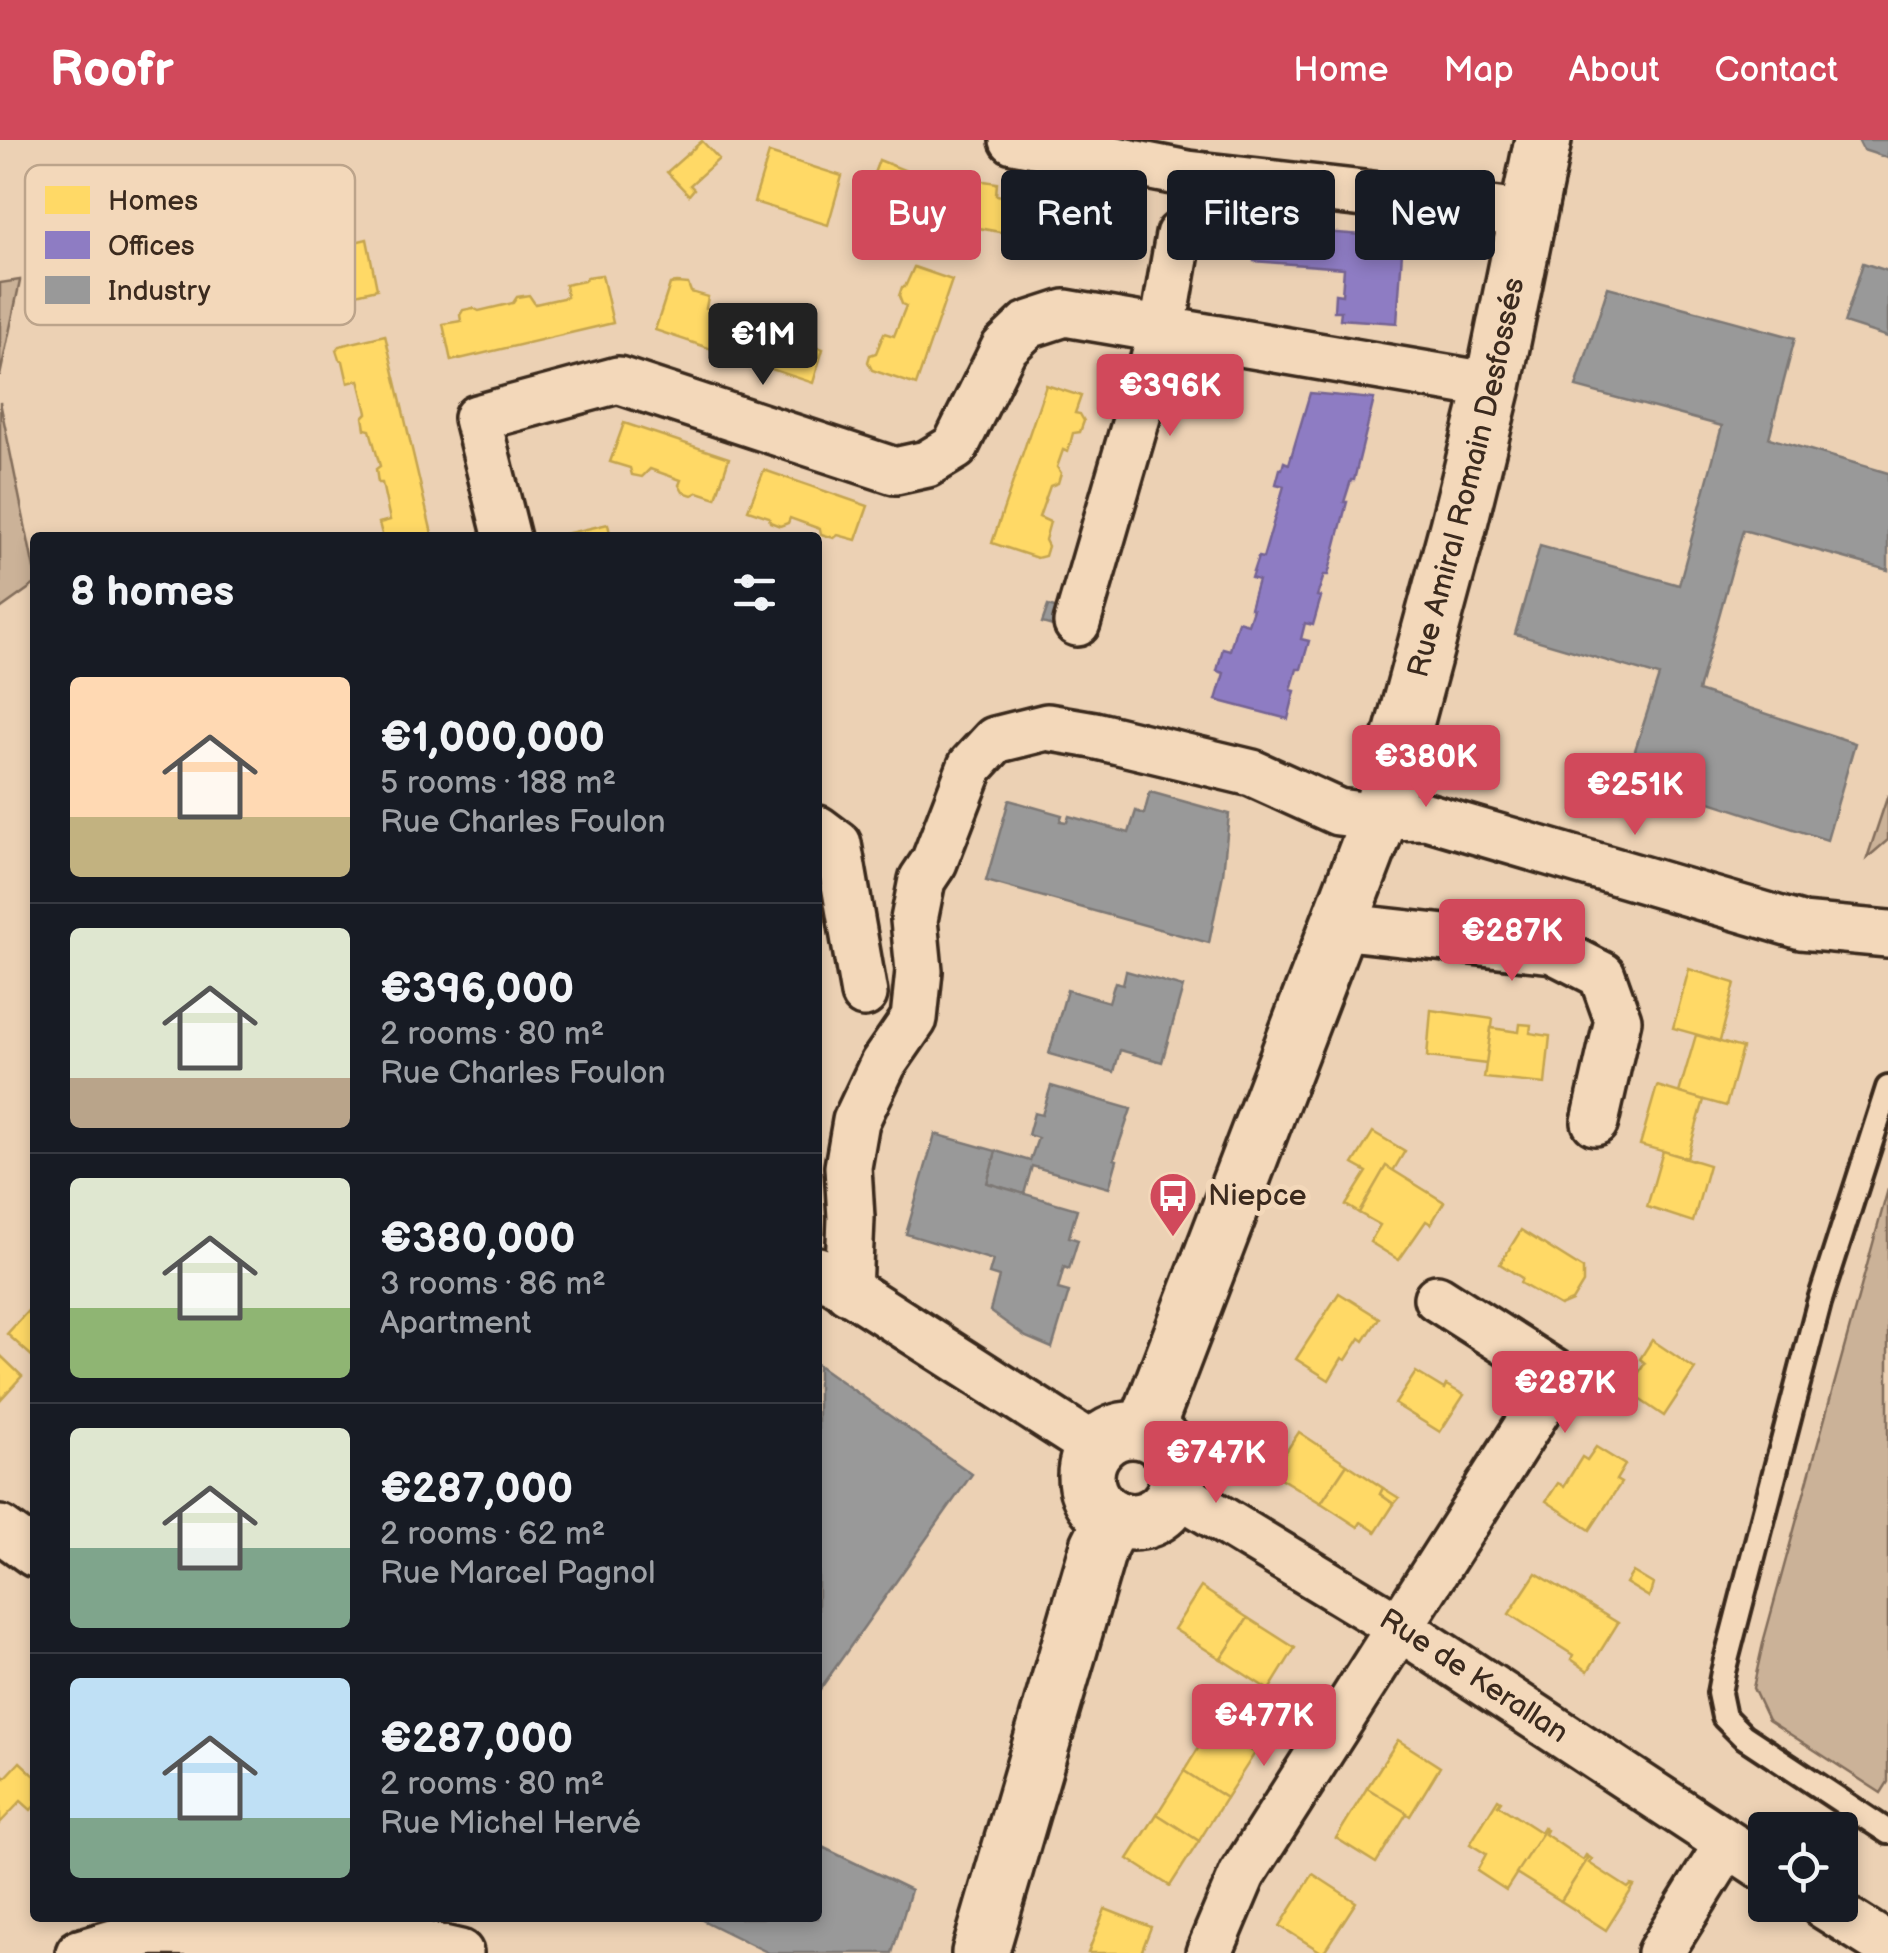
<!DOCTYPE html>
<meta charset="utf-8">
<style>
:root{--surface:#171b24;--page:#242831;--text:#f1f3f6;--muted:#9ea1a6;--line:#363941;--accent:#d1495b}
body{margin:0;font-family:"Balsamiq Sans",sans-serif;background:var(--page);color:var(--text);height:100vh;display:flex;flex-direction:column;font-size:38px;white-space:nowrap}
*{box-sizing:border-box;margin:0}
p{font-size:32px;color:var(--muted)}
.icon{flex:none;width:55px;height:55px;fill:none;stroke:currentColor;stroke-width:2;stroke-linecap:round;stroke-linejoin:round}
.map{position:relative;flex:1;overflow:hidden}
.details{position:absolute;left:30px;top:392px;width:792px;height:1390px;display:flex;flex-direction:column;background:var(--surface);border-radius:10px;box-shadow:0 5px 15px #0003}
.details>*{flex:none}
.banner{position:absolute;left:852px;top:30px;width:885px;height:90px;display:flex;gap:20px}
.fabs{position:absolute;left:1748px;top:1672px;display:grid;gap:20px}
.fabs a{display:grid;place-items:center;width:110px;height:110px;border-radius:10px;background:var(--surface);box-shadow:0 5px 15px #0003;font-size:50px}
.price{position:absolute;translate:-50% -85px;padding:0 22px;border-radius:10px;background:var(--accent);color:#fff;font-size:32px;line-height:65px;filter:drop-shadow(0 2px 5px #0008)}
.price::after{content:'';position:absolute;left:50%;top:60px;width:30px;height:22px;margin-left:-15px;background:inherit;clip-path:polygon(0 0,100% 0,50% 100%)}
.price.current{background:#222;color:#fff}
ul{padding:0;list-style:none}
li{display:flex;align-items:center;gap:30px;height:250px;padding:0 40px}
li+li{border-top:2px solid var(--line)}
li span{display:grid;place-items:center;flex:none;width:280px;height:200px;border-radius:10px;color:#555}
li>.icon{margin-inline-start:auto}
span .icon{width:120px;height:120px;fill:#fffc;stroke-width:1}
li b{font-size:42px}
h2{display:flex;justify-content:space-between;align-items:center;height:120px;padding:0 40px;font-size:42px}
.chip{padding:0 35px;border-radius:10px;background:var(--surface);box-shadow:0 5px 15px #0003;font-size:35px;line-height:90px}
.chip.current{background:var(--accent);color:#fff}
header{display:flex;align-items:center;gap:60px;box-sizing:border-box;height:140px;padding:0 50px;background:var(--accent);color:#fff}
header strong{font-size:48px}
nav{display:flex;gap:55px;margin-inline-start:auto;font-size:35px}
.map>svg:first-child{display:block}
.green{fill:#cbb298;stroke:#836e5b;stroke-width:2.5}
.homes{fill:#ffd966;stroke:#c4a450;stroke-width:2.5}
.offices{fill:#8e7cc3;stroke:#756392;stroke-width:2.5}
.industry{fill:#999;stroke:#7d7874;stroke-width:2.5}
.lines{fill:none;stroke-linecap:round;stroke-linejoin:round}
.service-casing{stroke:#3b2a1e;stroke-width:30}
.minor-casing{stroke:#3b2a1e;stroke-width:52}
.secondary-casing{stroke:#3b2a1e;stroke-width:62}
.service{stroke:#f3d8ba;stroke-width:22}
.minor{stroke:#f3d8ba;stroke-width:45}
.secondary{stroke:#f3d8ba;stroke-width:55}
.labels{text-anchor:middle;dominant-baseline:central;stroke-width:10;stroke-linejoin:round;paint-order:stroke}
.street-label{font-size:30px;fill:#3b2a1e;stroke:#f3d8ba}
.poi-label{font-size:30px;fill:#3b2a1e;stroke:#f3d8ba;text-anchor:start}
.key{fill:#f3d8ba;stroke:#bca48b;stroke-width:2.5}
.key-label{font-size:28px;fill:#3b2a1e}
</style>
<header>
<strong>Roofr</strong>
<nav><a>Home</a><a>Map</a><a>About</a><a>Contact</a></nav>
</header>
<div class="map">
<svg width="1888" height="1813" viewBox="0 0 1888 1813">
<rect width="100%" height="100%" fill="#ecd1b4"/>
<filter id="ink" filterUnits="userSpaceOnUse"><feTurbulence type="fractalNoise" baseFrequency=".01" numOctaves="2"/><feDisplacementMap in="SourceGraphic" scale="20" xChannelSelector="R" yChannelSelector="G"/><feConvolveMatrix kernelMatrix="1 2 1 2 8 2 1 2 1" color-interpolation-filters="sRGB"/></filter>
<g filter="url(#ink)">
<g class="green">
<path d="M20,140V141L0,236V143Z"/>
<path d="M0,262L35,434V444L0,469Z"/>
<path d="M1888,655V700L1867,718Z"/>
<path d="M1888,1049V1642L1881,1653L1768,1580L1753,1548L1764,1499Z"/>
</g>
<g class="homes">
<path d="M702,1L719,19L690,45L694,49L689,55L667,32Z"/>
<path d="M769,13L842,36L828,85L754,62Z"/>
<path d="M879,20L909,32L898,64L867,52Z"/>
<path d="M966,33L975,35L978,40L997,43L996,55L1028,60L1036,57L1045,58L1049,64L1067,68V62L1086,66L1091,62L1103,64L1106,68L1105,76L1120,78L1114,113L951,83L959,39Z"/>
<path d="M367,99L377,149L293,169L283,119Z"/>
<path d="M914,127L952,140L916,245L872,230L868,222L870,215L876,213L884,193L894,196L906,166L902,164L899,156L902,147H905Z"/>
<path d="M602,135L613,183L451,221L443,184L461,181L460,175L463,170L473,168L479,171L513,163L517,157L529,155L535,164L567,157L565,145L584,141L587,137Z"/>
<path d="M677,143L688,144L691,152L708,157L706,168L736,178L738,173L743,170L754,173L758,180L791,191L798,189L807,192L810,197L809,204L823,209L813,243L655,190L670,144Z"/>
<path d="M385,195L433,398H383L379,383L390,380L382,343H378L376,329L380,326L370,290L365,289L363,277L367,273L359,240L348,243L343,221L339,219L336,210L339,206Z"/>
<path d="M1046,245L1081,256L1075,273L1080,274L1084,281L1080,292L1073,293L1068,312L1063,310L1057,327L1061,333L1058,343L1050,346L1039,377L1050,382L1045,400L1048,406L1045,416L1037,418L992,403Z"/>
<path d="M624,283L729,318L716,358L698,352L692,355L683,352L679,345L681,340L650,329L642,337L632,335L630,328L610,322Z"/>
<path d="M764,330L868,366L856,400L838,395L834,398L821,394L820,389L790,378L788,383L780,386L770,382L769,377L748,370Z"/>
<path d="M608,384L611,398H566L565,394Z"/>
<path d="M1689,829L1735,843L1720,901L1673,888Z"/>
<path d="M1431,870L1493,879L1487,924L1427,917Z"/>
<path d="M1520,884L1531,885L1530,893L1550,896L1545,944L1484,938L1491,888L1519,892Z"/>
<path d="M1696,895L1742,908L1726,966L1679,953Z"/>
<path d="M1657,946L1704,960L1687,1018L1640,1005Z"/>
<path d="M1373,992L1405,1011L1393,1031L1386,1026L1359,1073L1346,1065L1367,1032L1353,1024Z"/>
<path d="M1663,1011L1709,1025L1693,1082L1647,1067Z"/>
<path d="M1386,1026L1444,1062L1431,1084L1426,1081L1399,1120L1370,1102L1380,1085L1359,1073Z"/>
<path d="M1521,1090L1583,1129V1143L1572,1161L1560,1166L1520,1143L1522,1138L1500,1124Z"/>
<path d="M1339,1153L1379,1178L1364,1201L1360,1198L1346,1220L1342,1218L1329,1240L1296,1219Z"/>
<path d="M35,1163V1219L7,1194Z"/>
<path d="M1652,1200L1695,1229L1664,1276L1627,1251L1645,1223L1640,1219Z"/>
<path d="M0,1215L22,1236L0,1260Z"/>
<path d="M1416,1232L1444,1249L1446,1245L1464,1255L1440,1292L1395,1264Z"/>
<path d="M1299,1292L1347,1324L1321,1363L1272,1333Z"/>
<path d="M1596,1307L1625,1325L1616,1340L1621,1343L1590,1390L1546,1361L1558,1343L1564,1346L1582,1317L1587,1320Z"/>
<path d="M1347,1324L1383,1348L1380,1354L1394,1364L1376,1392L1361,1382L1358,1387L1321,1363Z"/>
<path d="M1383,1348L1399,1358L1394,1364L1380,1354Z"/>
<path d="M1633,1432L1653,1444L1649,1457L1626,1443Z"/>
<path d="M1536,1433L1618,1483L1588,1531L1571,1519L1573,1515L1509,1474Z"/>
<path d="M1201,1447L1248,1478L1221,1519L1174,1489Z"/>
<path d="M1248,1478L1295,1508L1269,1550L1221,1519Z"/>
<path d="M1212,1586L1255,1613L1226,1658L1184,1631Z"/>
<path d="M1398,1600L1440,1627L1410,1676L1367,1648Z"/>
<path d="M20,1622L35,1636V1665L31,1670L21,1661L0,1683V1633L5,1638Z"/>
<path d="M1184,1631L1226,1658L1199,1701L1157,1674Z"/>
<path d="M1367,1648L1407,1673L1376,1723L1336,1698Z"/>
<path d="M1498,1659L1501,1661L1498,1665L1540,1692L1543,1687L1545,1689L1506,1750L1477,1731L1486,1714L1470,1704Z"/>
<path d="M1157,1674L1199,1701L1170,1746L1128,1719Z"/>
<path d="M1545,1689L1547,1690L1545,1694L1583,1720L1586,1715L1589,1717L1561,1761L1516,1733Z"/>
<path d="M1589,1717L1592,1719L1589,1723L1628,1748L1631,1745L1634,1746L1606,1790L1561,1761Z"/>
<path d="M1313,1734L1356,1762L1323,1813L1280,1786Z"/>
<path d="M1105,1769L1151,1787L1141,1813H1088Z"/>
</g>
<g class="offices">
<path d="M1256,87L1403,98L1397,183L1340,179L1341,171H1334L1335,154L1342,155L1344,128L1254,121Z"/>
<path d="M1310,253L1374,259L1354,340H1351L1344,362H1347L1328,435H1324L1317,456L1321,457L1313,485L1305,483L1301,499L1309,501L1301,529H1297L1291,550L1295,551L1288,579L1216,560L1224,533L1217,531L1223,508L1230,510L1238,481L1248,484L1253,469L1250,468L1258,440L1251,438L1258,417L1263,418L1284,346L1276,344L1280,329H1282L1284,322L1289,324Z"/>
</g>
<g class="industry">
<path d="M1858,0H1888V18L1863,10Z"/>
<path d="M1863,123L1888,131V197L1844,183Z"/>
<path d="M1608,147L1795,198L1769,298L1888,333V430L1743,390L1698,551L1855,603L1827,700L1627,635L1659,536L1515,494L1540,406L1679,445L1722,286L1576,247Z"/>
<path d="M1048,466L1061,470L1056,487L1042,483Z"/>
<path d="M1150,652L1229,674L1223,734L1209,803L986,741L1009,660L1062,675L1060,681L1067,682L1069,676L1129,693L1136,671L1144,674Z"/>
<path d="M1126,831L1183,847L1162,922L1120,910L1114,932L1049,914L1067,850L1109,862L1115,842L1123,844Z"/>
<path d="M1051,946L1131,969L1114,1019L1117,1020L1109,1048L1032,1026L1024,1054L987,1043L996,1011L1030,1021L1038,998L1028,995L1034,973L1042,975Z"/>
<path d="M935,994L996,1011L987,1043L1077,1069L1069,1097L1078,1100L1069,1129L1064,1127L1058,1149L1069,1152L1052,1208L1026,1197L990,1171L999,1137L989,1134L993,1120L906,1094Z"/>
<path d="M818,1225L972,1334L818,1552Z"/>
<path d="M818,1705L911,1750L892,1813H769L698,1778H818Z"/>
</g>
<g class="lines">
<g class="service-casing">
<path id="service" d="M1888,948L1819,1163L1723,1532L1719,1553L1724,1577L1743,1596L1888,1692"/>
</g>
<g class="minor-casing">
<g id="minor">
<path d="M1013,0L1188,34L1417,60L1528,75"/>
<path d="M507,398L477,278L618,240L895,331L927,324L955,307L1004,208L1028,185L1065,173L1493,246"/>
<path d="M1077,483L1163,188L1179,95"/>
<path d="M818,689L838,704L864,854"/>
<path d="M1338,786L1553,810L1602,835L1618,880L1595,982"/>
<path d="M818,1130L1096,1308"/>
<path d="M848,1151L851,1078L848,1027L856,981L883,924L914,879L919,831L914,780L922,740L934,722L971,626L995,600L1047,587L1094,595L1252,633L1338,672L1380,677L1426,676L1801,786L1888,794"/>
<path id="s1" d="M1176,1352L1399,1487L1765,1728"/>
<path d="M0,1389L35,1414"/>
<path d="M1823,1765L1888,1806"/>
<path d="M79,1813L150,1792L382,1795L460,1813"/>
<path d="M1209,1813L1242,1735L1559,1236L1437,1158"/>
<path d="M1660,1813L1727,1705"/>
</g>
</g>
<g class="secondary-casing">
<g id="secondary">
<circle cx="1132" cy="1336" r="46"/>
<path id="s2" d="M1145,1291L1380,677L1458,387L1493,246L1543,0"/>
<path d="M980,1813L1099,1406L1113,1378"/>
</g>
</g>
<use href="#service" class="service"/>
<use href="#minor" class="minor"/>
<use href="#secondary" class="secondary"/>
</g>
</g>
<defs>
<g id="bus-pin" transform="scale(2.5)"><path d="M0 17L-7.5 6A9.5 9.5 0 1 1 7.5 6Z" fill="#d1495b" stroke="#f3d8ba"/><path d="M-5-6H5V4H4V6H2V4H-2V6H-4V4H-5ZM-3.5-4V0h7V-4ZM-3.5 1.2v1.5H-2V1.2ZM2 1.2v1.5H3.5V1.2Z" fill="#fff"/></g>
</defs>
<g fill-rule="evenodd">
<use href="#bus-pin" x="1173" y="1056"/>
</g>
<g class="labels">
<g class="street-label">
<text stroke="none"><textPath href="#s2" startOffset="1008">Rue Amiral Romain Desfossés</textPath></text>
<text stroke="none"><textPath href="#s1" startOffset="350">Rue de Kerallan</textPath></text>
</g>
<g class="poi-label">
<text x="1208" y="1056">Niepce</text>
</g>
</g>
<rect x="25" y="25" width="330" height="160" rx="15" class="key"/>
<rect x="45" y="46" width="45" height="28" fill="#ffd966"/>
<rect x="45" y="91" width="45" height="28" fill="#8e7cc3"/>
<rect x="45" y="136" width="45" height="28" fill="#999"/>
<g class="key-label">
<text x="108" y="70">Homes</text>
<text x="108" y="115">Offices</text>
<text x="108" y="160">Industry</text>
</g>
</svg>
<div class="fabs">
<a><svg class="icon" aria-label="locate" viewBox="0 0 24 24"><circle cx="12" cy="12" r="6"/><path d="M12 2v4M12 18v4M2 12h4M18 12h4"/></svg></a>
</div>
<b class="price current" style="left:763px;top:248px">€1M</b>
<b class="price" style="left:1170px;top:299px">€396K</b>
<b class="price" style="left:1426px;top:670px">€380K</b>
<b class="price" style="left:1635px;top:698px">€251K</b>
<b class="price" style="left:1512px;top:844px">€287K</b>
<b class="price" style="left:1565px;top:1296px">€287K</b>
<b class="price" style="left:1216px;top:1366px">€747K</b>
<b class="price" style="left:1264px;top:1629px">€477K</b>
<div class="banner">
<a class="chip current">Buy</a>
<a class="chip">Rent</a>
<a class="chip">Filters</a>
<a class="chip">New</a>
</div>
<section class="details">
<h2>8 homes<svg class="icon" aria-label="filters" viewBox="0 0 24 24"><path d="M4 7h16M4 17h16"/><circle cx="9" cy="7" r="2"/><circle cx="15" cy="17" r="2"/></svg></h2>
<ul>
<li><span style="background:linear-gradient(#ffd9b3 70%,#c2b280 0)"><svg class="icon" aria-label="home" viewBox="0 0 24 24"><path d="M3 11l9-7 9 7M6 9v11h12V9"/></svg></span><div><b>€1,000,000</b><p>5 rooms · 188 m²</p><p>Rue Charles Foulon</p></div></li>
<li><span style="background:linear-gradient(#dfe7d0 75%,#b9a48a 0)"><svg class="icon" aria-label="home" viewBox="0 0 24 24"><path d="M3 11l9-7 9 7M6 9v11h12V9"/></svg></span><div><b>€396,000</b><p>2 rooms · 80 m²</p><p>Rue Charles Foulon</p></div></li>
<li><span style="background:linear-gradient(#dfe7d0 65%,#8fb573 0)"><svg class="icon" aria-label="home" viewBox="0 0 24 24"><path d="M3 11l9-7 9 7M6 9v11h12V9"/></svg></span><div><b>€380,000</b><p>3 rooms · 86 m²</p><p>Apartment</p></div></li>
<li><span style="background:linear-gradient(#dfe7d0 60%,#7fa58c 0)"><svg class="icon" aria-label="home" viewBox="0 0 24 24"><path d="M3 11l9-7 9 7M6 9v11h12V9"/></svg></span><div><b>€287,000</b><p>2 rooms · 62 m²</p><p>Rue Marcel Pagnol</p></div></li>
<li><span style="background:linear-gradient(#bfe0f5 70%,#7fa58c 0)"><svg class="icon" aria-label="home" viewBox="0 0 24 24"><path d="M3 11l9-7 9 7M6 9v11h12V9"/></svg></span><div><b>€287,000</b><p>2 rooms · 80 m²</p><p>Rue Michel Hervé</p></div></li>
</ul>
</section>
</div>
